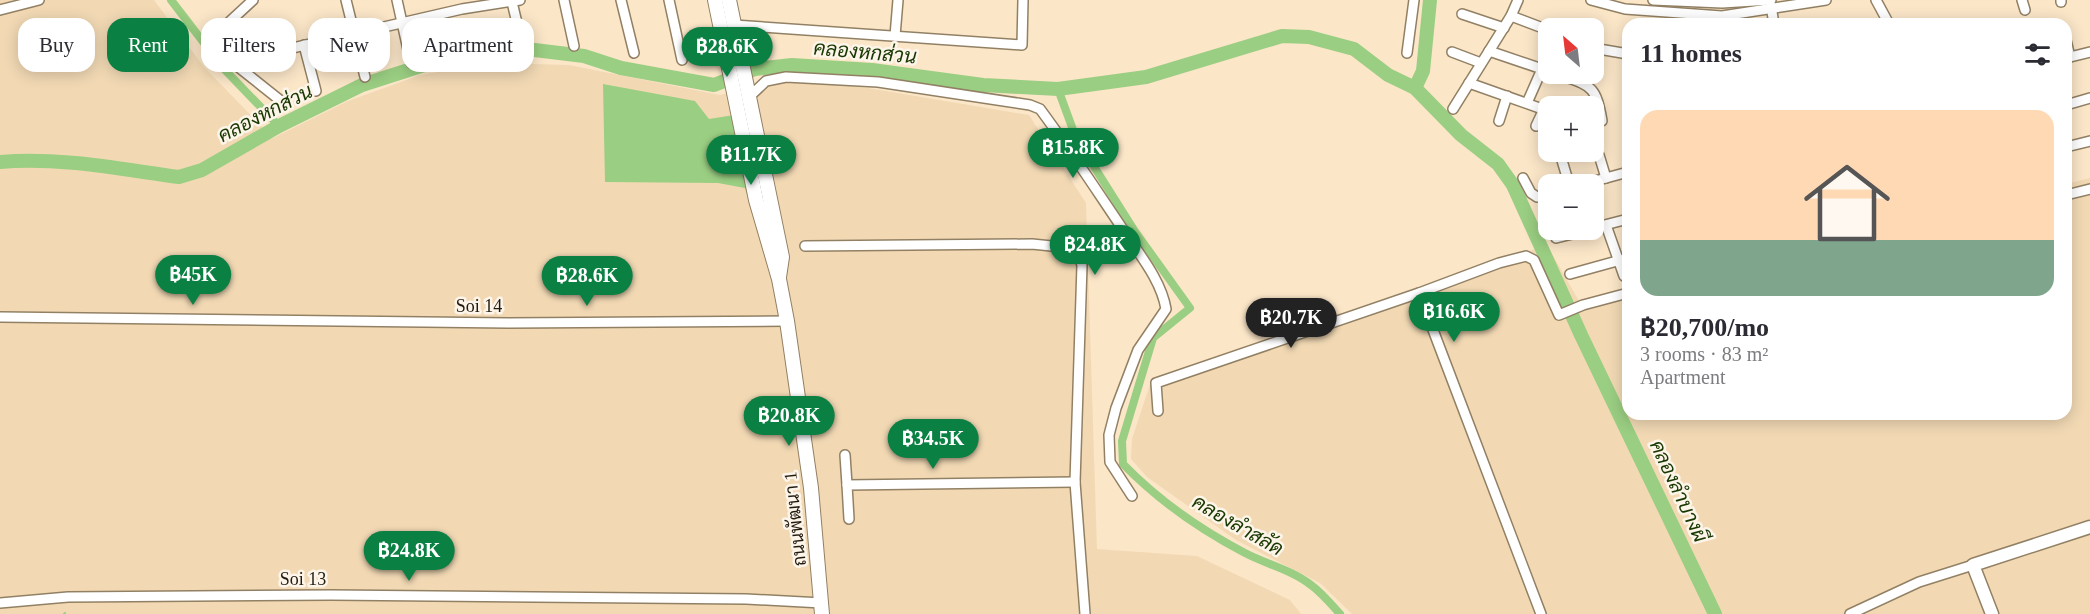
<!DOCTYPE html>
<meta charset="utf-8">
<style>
:root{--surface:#fff;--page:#f2f2f3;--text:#2b2b33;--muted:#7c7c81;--accent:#0b8043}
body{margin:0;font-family:"Times New Roman",Sarabun,serif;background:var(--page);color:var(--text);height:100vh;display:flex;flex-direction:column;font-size:22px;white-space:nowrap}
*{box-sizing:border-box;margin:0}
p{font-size:20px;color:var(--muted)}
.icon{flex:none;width:33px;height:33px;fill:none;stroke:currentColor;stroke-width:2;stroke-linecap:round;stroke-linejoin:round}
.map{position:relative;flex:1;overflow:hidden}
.sheet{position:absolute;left:1622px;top:18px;width:450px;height:402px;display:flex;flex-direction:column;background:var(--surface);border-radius:18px;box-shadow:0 3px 15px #0003}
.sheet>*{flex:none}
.hud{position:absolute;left:18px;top:18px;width:570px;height:54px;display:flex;gap:12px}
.needle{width:39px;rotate:332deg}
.controls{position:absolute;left:1538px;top:18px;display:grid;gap:12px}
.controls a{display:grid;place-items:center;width:66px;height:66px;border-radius:12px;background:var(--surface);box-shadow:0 3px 15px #0003;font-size:30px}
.price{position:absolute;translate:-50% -51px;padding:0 14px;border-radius:21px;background:var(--accent);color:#fff;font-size:20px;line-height:39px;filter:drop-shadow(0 2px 3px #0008)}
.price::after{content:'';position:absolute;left:50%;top:36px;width:18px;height:14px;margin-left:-9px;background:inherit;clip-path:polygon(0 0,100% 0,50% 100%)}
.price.selected{background:#222;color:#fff}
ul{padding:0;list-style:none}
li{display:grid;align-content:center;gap:12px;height:318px;padding:0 18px}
li span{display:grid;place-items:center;height:186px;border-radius:18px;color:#555}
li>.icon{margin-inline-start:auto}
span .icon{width:108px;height:108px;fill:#fffc;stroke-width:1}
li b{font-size:26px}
h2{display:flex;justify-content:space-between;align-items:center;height:72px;padding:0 18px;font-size:26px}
.chip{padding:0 21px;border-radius:18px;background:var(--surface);box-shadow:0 3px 15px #0003;font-size:21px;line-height:54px}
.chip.selected{background:var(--accent);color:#fff}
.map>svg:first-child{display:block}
.built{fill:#f2d9b4}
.water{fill:#9ace82}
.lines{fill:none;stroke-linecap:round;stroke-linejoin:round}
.stream{stroke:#9ace82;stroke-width:2}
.canal{stroke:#9ace82;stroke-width:8}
.river{stroke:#9ace82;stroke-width:14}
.minor-casing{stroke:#928064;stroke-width:12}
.tertiary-casing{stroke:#928064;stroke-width:15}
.secondary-casing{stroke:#928064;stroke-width:16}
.minor{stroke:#fff;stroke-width:9}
.tertiary{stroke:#fff;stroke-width:12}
.secondary{stroke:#fff;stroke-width:14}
.labels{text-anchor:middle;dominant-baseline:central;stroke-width:5;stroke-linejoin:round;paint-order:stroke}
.street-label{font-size:18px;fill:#221b10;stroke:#fdf5e9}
.water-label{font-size:20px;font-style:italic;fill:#183802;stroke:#fdf5e9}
</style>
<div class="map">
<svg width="2090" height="614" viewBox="0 0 2090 614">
<rect width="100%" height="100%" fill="#fbe6c8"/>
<g class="built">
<path d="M0,0H154L204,67L273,138L348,101L420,75L494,63L569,65L720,95L769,82L805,81L868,88L1029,115L1086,203L1097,549L1197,556L1290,600L1301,614H0Z"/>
<path d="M2090,178V614H1352L1320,583L1236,540L1147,477L1131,459L1132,439L1152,378L1547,245L1579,301L1627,290L1628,414H2066V184Z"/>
</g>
<path class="water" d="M603,84L695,101L709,119L734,115L751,208L745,188L718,183L605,182Z"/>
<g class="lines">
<path class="stream" d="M64,614L65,613"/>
<g class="canal">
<path d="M171,0L224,69L279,126"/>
<path d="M1058,89L1076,138L1134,230L1190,308L1153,338L1122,441L1123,464C1158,500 1201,530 1245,553C1266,564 1292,570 1311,585C1322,593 1331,604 1340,614"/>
</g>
<g class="river">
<path d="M1415,88L1423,71L1430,0"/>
<path d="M0,162C61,157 119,169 179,177L202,170L279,126L362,85L421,66L487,50L518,48L584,56L621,68L714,85L755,69L792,65L872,70L983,85L1058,89L1146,77L1282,36L1309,37L1354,49L1388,75L1415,88L1461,135L1498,164L1513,185L1581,335L1715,614"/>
</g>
<g class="minor-casing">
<g id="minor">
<path d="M253,0L212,38L232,62L286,105"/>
<path d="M346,0L365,77"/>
<path d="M397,0L411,63"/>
<path d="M564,0L574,46"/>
<path d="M621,0L634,53"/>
<path d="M669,0L682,60"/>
<path d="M1591,0L1625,9L1722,16L1826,0"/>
<path d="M1653,0L1722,3L1771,0"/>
<path d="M1876,0L1889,24"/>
<path d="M2022,0L2025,10"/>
<path d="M2061,0V2"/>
<path d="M512,2L522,44"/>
<path d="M1771,6L1774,24"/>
<path d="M0,10L39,0"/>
<path d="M1462,14L1504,28"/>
<path d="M1511,16L1548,30"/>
<path d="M734,25L1022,45L1023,0"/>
<path d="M895,36L898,0"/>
<path d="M2066,40L2070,57"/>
<path d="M304,45L316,91"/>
<path d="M1593,48L1628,54"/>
<path d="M1489,51L1548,71"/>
<path d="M1452,52L1481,63"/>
<path d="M1407,53L1414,0"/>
<path d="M2066,58L2090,52"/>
<path d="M232,62L462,9L520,0"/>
<path d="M1558,74C1591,86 1596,85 1602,121"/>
<path d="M1469,83L1548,111"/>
<path d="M748,98L766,81L786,77L878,82L1030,105L1040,109C1069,148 1095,188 1122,228C1138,253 1161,279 1166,309L1138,350L1116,408L1109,435L1110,462L1132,496"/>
<path d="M1527,103L1542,69"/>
<path d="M2066,105L2090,98"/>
<path d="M1453,109L1511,16L1518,0"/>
<path d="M1499,121L1507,96"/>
<path d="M1536,126L1544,109"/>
<path d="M2066,147L2090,141"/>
<path d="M1599,155L1606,178"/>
<path d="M1561,157L1569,184"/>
<path d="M1523,178L1531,193L1537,197L1548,195"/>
<path d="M1584,184L1628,172"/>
<path d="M2066,195L2090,189"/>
<path d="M1606,225L1624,276"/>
<path d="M1593,228L1628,219"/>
<path d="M1556,238L1589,230"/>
<path d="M805,246L1032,244L1071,248L1078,254L1082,265L1075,482L1085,614"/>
<path d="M1570,274L1628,258"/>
<path d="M0,317L509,323L787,321"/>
<path d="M1158,411L1156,383L1419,293"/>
<path d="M845,455L847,485"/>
<path d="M849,519L847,485L1075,482"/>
<path d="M0,603L68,597L331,595L746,599L822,603"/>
<path d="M1541,614L1419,293L1499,263L1526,256L1534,260L1559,315L1583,305L1628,293"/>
<path d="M1850,614L1919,582L1973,565"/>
</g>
</g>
<g class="tertiary-casing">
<path id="tertiary" d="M1992,614L1973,565L2090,527"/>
</g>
<g class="secondary-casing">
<g id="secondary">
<path d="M715,0L756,200L779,279L787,321L811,488L822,614"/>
<path d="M729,0L782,257L779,277"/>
</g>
</g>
<use href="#minor" class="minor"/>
<use href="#tertiary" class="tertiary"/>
<use href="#secondary" class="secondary"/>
</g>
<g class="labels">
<g class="street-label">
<text x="479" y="306">Soi 14</text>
<text transform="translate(795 519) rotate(-96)">ถนนพัฒนา 1</text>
<text x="303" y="579">Soi 13</text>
</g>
<g class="water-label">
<text transform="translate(865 52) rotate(5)">คลองหกส่วน</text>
<text transform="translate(265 113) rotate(-27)">คลองหกส่วน</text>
<text transform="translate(1679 491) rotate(65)">คลองลำบางผี</text>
<text transform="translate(1238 525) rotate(30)">คลองลำสลัด</text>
</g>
</g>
</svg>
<div class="controls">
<a><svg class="needle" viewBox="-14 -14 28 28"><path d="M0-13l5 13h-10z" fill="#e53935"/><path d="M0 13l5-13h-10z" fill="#7c7c81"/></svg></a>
<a>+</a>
<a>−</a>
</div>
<b class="price" style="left:727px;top:78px">฿28.6K</b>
<b class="price" style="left:1073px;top:179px">฿15.8K</b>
<b class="price" style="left:751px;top:186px">฿11.7K</b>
<b class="price" style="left:1095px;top:276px">฿24.8K</b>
<b class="price" style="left:193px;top:306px">฿45K</b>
<b class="price" style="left:587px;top:307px">฿28.6K</b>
<b class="price" style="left:1454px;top:343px">฿16.6K</b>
<b class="price selected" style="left:1291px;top:349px">฿20.7K</b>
<b class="price" style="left:789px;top:447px">฿20.8K</b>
<b class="price" style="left:933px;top:470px">฿34.5K</b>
<b class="price" style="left:409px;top:582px">฿24.8K</b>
<div class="hud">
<a class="chip">Buy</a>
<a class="chip selected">Rent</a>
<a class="chip">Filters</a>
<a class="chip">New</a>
<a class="chip">Apartment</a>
</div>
<section class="sheet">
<h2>11 homes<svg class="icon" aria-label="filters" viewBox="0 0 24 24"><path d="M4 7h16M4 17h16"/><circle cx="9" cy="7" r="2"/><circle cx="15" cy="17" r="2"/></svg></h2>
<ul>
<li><span style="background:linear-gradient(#ffd9b3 70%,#7fa58c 0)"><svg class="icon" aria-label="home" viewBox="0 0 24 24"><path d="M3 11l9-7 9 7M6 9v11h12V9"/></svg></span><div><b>฿20,700/mo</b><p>3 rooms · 83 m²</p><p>Apartment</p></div></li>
</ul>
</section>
</div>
